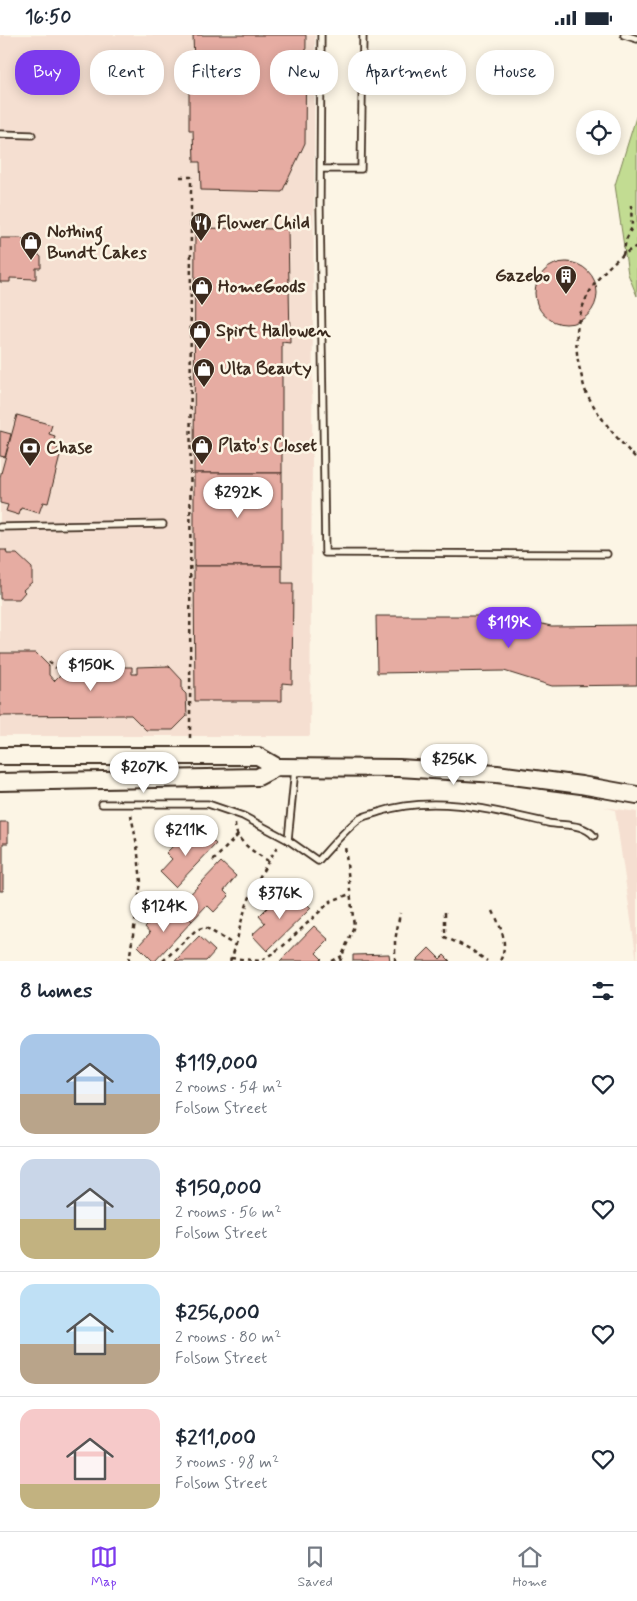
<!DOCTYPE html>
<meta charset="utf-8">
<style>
:root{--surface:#fff;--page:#f2f2f3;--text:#1f2937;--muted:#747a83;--line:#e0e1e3;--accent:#7c3aed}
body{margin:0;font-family:Mynerve,sans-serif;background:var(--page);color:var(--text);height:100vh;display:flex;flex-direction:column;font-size:19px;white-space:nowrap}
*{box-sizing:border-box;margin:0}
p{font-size:16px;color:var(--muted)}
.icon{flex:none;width:28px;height:28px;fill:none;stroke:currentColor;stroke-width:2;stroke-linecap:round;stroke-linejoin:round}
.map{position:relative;height:926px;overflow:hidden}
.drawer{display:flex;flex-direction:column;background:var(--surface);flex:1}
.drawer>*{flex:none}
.banner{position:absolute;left:15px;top:15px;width:608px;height:45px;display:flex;gap:10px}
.fabs{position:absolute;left:576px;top:75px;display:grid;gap:10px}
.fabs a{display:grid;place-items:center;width:45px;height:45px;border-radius:50%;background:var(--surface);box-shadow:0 2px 12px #0003;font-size:25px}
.price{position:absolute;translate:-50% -42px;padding:0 11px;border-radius:18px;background:#fff;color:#222;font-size:16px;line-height:32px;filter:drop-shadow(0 1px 2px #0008)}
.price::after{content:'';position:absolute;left:50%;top:30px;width:15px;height:11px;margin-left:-8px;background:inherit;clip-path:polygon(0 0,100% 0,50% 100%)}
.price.on{background:var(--accent);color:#fff}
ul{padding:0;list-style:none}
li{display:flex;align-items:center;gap:15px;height:125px;padding:0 20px}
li+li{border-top:1px solid var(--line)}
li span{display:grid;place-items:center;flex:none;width:140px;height:100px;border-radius:15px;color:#555}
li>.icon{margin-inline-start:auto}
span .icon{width:60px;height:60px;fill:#fffc;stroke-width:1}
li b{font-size:21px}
h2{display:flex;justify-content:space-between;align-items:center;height:60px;padding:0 20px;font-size:21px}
.tag{padding:0 18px;border-radius:20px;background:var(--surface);box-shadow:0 2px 12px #0003;font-size:18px;line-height:45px}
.tag.on{background:var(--accent);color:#fff}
.status{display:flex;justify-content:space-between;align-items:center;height:35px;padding:0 25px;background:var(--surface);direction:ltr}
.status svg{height:14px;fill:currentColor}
.tabs{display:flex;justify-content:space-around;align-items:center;height:70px;border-top:1px solid var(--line);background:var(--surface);font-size:14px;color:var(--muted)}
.tabs a{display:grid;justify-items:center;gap:2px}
.tabs .on{color:var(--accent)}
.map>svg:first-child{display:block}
.built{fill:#f5dfd1}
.green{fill:#c2dc92;stroke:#7e8358}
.building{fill:#e6aca2;stroke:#3b2a1e}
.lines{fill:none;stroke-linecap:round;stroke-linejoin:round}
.service-casing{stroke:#3b2a1e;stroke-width:9}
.secondary-casing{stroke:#3b2a1e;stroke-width:20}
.path{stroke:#3b2a1e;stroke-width:2.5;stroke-dasharray:4 4;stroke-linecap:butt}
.service{stroke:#fcf5e5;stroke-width:5.5}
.secondary{stroke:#fcf5e5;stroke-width:16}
.labels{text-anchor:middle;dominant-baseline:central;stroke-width:5;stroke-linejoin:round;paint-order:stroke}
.poi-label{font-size:18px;font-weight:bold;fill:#3b2a1e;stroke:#fcf5e5;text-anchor:start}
</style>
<div class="status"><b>16:50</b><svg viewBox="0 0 49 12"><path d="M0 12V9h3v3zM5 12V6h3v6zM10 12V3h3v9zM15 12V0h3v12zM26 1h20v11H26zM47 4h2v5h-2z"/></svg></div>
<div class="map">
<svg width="637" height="926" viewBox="0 0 637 926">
<rect width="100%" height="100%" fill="#fcf5e5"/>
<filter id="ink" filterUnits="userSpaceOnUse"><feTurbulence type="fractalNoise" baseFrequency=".02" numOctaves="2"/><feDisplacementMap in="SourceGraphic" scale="10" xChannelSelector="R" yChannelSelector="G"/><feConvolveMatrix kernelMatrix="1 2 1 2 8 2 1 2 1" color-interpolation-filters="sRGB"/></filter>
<g filter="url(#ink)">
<g class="built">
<path d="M0,0H315L310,701H0Z"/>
<path d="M604,772L637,777V926L615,775Z"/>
</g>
<path class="green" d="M637,79V261L628,239L615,150Z"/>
<g class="building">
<path d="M193,0H306L305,108L282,157L201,155L200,127H194L193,95H189V28H194Z"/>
<path d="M195,193L288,194L290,308L282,307V438H194Z"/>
<path d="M0,203H21L41,222V233H36V244L10,243V247H0Z"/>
<circle cx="566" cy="258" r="31"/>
<path d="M17,380L52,390L49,399L55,401L53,409L58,410L56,420L60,421L48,468L43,467L39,478L21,473L19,480L6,476L8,470L0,468V442Z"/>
<path d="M0,396L11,399L5,422L0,421Z"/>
<rect x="194" y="438" width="88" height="93"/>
<path d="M0,515H6L7,519H17L32,533V547L23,555L25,557L19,564H0Z"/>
<path d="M194,531H282V548H293L292,649L282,648V666H195Z"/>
<path d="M376,581H509L551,591L637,590V650L552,651L504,636L377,638Z"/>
<path d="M0,618H36L49,631V640L54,646L61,639V632H97V639H102V632H132V639H137V632L169,631L182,645V655L186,659L187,681L173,695H146L131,680L0,681Z"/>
<path d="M0,787H8V808H3V856H0Z"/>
<path d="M201,794L216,809L175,852L160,837L172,824L166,818L182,802L189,809Z"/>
<path d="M221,827L236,841L224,856L229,861L214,877L207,870L192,886L178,872Z"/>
<path d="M295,857L311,873L267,916L252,900L265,888L259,881L276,864L282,870Z"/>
<path d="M178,872L192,886L155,926H153L138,911L150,898L145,892L161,876L168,883Z"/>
<path d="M314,891L329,905L316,918L322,924L320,926H280Z"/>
<path d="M199,901L215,916L206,926H175Z"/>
<path d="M429,913L440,924L444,920L450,926H416Z"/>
<path d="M389,919L390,926H353V920Z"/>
</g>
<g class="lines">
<g class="service-casing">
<g id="service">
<path d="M321,0L320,172L325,518L607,519"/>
<path d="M624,0L637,4"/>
<path d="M0,99L32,100"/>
<path d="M321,134H361L363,0"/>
<path d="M0,492L163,489"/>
<path d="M102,769H208L243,781L288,805L318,826C328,815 350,789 361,783C366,780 374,779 379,777C435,759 493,775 548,788C563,791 583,788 594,801"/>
<path d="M288,805L295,734"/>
</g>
</g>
<g class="secondary-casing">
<g id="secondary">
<path d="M0,721H258L277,732"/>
<path d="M0,747L258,742L277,732L399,733L497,739L581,750L637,760"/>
</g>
</g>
<g class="path">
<path d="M180,142H191L190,706"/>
<path d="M637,211C589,238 566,286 581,339C583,346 584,355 588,361C601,385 618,405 637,424"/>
<path d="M623,220L626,205L632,192L631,170"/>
<path d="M49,627L56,633"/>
<path d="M235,789C235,807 255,817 268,826"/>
<path d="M213,826L238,800"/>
<path d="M493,876C501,893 509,908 500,926"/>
<path d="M445,877V902L470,914L487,926"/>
<path d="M231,923L261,926L283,911L331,866L350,859"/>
<path d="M129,926L141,847L137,810L131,780"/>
<path d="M163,926L196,895L205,892L236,911"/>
<path d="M230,926C237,912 238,896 243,881C251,855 264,833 278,811"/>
<path d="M332,926L342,921"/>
<path d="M340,926L354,891L345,811"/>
<path d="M395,926V906L400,878"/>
</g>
<use href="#service" class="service"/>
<use href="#secondary" class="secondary"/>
</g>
</g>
<defs>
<g id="restaurant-pin" transform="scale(1.125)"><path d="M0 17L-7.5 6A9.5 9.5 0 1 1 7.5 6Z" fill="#3b2a1e" stroke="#fcf5e5"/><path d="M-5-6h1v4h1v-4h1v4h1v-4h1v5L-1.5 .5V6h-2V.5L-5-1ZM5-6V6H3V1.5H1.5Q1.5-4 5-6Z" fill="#fff"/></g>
<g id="shop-pin" transform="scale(1.125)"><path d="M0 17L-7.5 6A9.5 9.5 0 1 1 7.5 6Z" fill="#3b2a1e" stroke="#fcf5e5"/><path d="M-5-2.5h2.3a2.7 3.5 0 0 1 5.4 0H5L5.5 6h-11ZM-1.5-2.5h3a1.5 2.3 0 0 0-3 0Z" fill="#fff"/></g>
<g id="building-pin" transform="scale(1.125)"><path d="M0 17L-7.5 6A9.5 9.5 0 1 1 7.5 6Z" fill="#3b2a1e" stroke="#fcf5e5"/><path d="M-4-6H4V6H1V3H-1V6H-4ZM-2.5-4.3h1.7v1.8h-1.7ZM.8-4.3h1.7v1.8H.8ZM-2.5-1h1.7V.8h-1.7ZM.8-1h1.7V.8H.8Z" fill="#fff"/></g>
<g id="bank-pin" transform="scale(1.125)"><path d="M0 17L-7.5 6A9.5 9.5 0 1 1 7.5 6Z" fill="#3b2a1e" stroke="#fcf5e5"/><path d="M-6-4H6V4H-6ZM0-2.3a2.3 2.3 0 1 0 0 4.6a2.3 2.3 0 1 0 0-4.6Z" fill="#fff"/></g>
</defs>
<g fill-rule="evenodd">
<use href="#restaurant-pin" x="201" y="188"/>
<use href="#shop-pin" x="31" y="207"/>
<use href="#building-pin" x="566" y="241"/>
<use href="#shop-pin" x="202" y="252"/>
<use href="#shop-pin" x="200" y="296"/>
<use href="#shop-pin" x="204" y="334"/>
<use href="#shop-pin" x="202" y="411"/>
<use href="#bank-pin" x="30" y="413"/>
</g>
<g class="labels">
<g class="poi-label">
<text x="217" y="188">Flower Child</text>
<text x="47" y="197">Nothing<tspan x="47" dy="21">Bundt Cakes</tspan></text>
<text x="550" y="241" text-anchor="end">Gazebo</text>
<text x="218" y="252">HomeGoods</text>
<text x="216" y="296">Spirt Hallowen</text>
<text x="220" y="334">Ulta Beauty</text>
<text x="218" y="411">Plato's Closet</text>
<text x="46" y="413">Chase</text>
</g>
</g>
</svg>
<div class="fabs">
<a><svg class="icon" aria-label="locate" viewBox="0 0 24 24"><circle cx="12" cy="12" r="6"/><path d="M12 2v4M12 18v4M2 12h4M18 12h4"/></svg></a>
</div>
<b class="price" style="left:238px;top:484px">$292K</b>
<b class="price on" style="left:509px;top:614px">$119K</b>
<b class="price" style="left:91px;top:657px">$150K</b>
<b class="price" style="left:454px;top:751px">$256K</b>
<b class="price" style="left:144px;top:759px">$207K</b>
<b class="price" style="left:186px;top:822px">$211K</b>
<b class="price" style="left:280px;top:885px">$376K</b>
<b class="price" style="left:164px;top:898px">$124K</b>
<div class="banner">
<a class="tag on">Buy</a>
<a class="tag">Rent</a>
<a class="tag">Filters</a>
<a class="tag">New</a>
<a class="tag">Apartment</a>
<a class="tag">House</a>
</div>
</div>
<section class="drawer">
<h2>8 homes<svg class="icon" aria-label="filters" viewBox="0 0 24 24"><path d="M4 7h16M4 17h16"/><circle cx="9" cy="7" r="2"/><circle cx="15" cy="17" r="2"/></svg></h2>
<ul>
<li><span style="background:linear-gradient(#a9c7e8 60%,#b9a48a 0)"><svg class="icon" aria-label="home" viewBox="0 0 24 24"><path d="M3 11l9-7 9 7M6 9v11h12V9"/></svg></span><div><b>$119,000</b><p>2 rooms · 54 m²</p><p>Folsom Street</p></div><svg class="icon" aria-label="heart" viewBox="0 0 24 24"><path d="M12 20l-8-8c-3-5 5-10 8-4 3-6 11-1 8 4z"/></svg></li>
<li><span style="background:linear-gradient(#c9d6e8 60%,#c2b280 0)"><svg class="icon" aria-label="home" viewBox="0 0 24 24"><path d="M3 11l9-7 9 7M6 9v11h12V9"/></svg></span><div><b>$150,000</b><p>2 rooms · 56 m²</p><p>Folsom Street</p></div><svg class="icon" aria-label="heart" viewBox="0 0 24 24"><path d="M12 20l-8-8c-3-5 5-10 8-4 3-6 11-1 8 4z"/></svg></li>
<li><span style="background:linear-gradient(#bfe0f5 60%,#b9a48a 0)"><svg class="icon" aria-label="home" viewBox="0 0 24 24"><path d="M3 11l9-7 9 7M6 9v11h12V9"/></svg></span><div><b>$256,000</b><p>2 rooms · 80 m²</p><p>Folsom Street</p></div><svg class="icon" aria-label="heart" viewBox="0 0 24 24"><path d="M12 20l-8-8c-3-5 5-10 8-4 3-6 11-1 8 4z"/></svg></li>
<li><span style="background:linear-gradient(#f6c9c9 75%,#c2b280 0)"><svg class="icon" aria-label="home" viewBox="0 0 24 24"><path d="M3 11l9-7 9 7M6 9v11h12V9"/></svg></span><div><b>$211,000</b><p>3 rooms · 98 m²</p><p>Folsom Street</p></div><svg class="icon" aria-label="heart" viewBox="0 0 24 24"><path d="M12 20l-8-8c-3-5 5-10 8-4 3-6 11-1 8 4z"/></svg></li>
</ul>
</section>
<nav class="tabs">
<a class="on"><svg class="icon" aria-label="map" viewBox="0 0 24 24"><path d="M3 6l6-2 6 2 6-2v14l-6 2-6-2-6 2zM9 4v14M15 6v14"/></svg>Map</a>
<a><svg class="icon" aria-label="saved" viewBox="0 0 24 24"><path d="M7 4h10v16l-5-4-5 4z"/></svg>Saved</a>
<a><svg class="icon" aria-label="home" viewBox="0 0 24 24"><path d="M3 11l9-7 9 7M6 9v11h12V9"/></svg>Home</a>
</nav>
